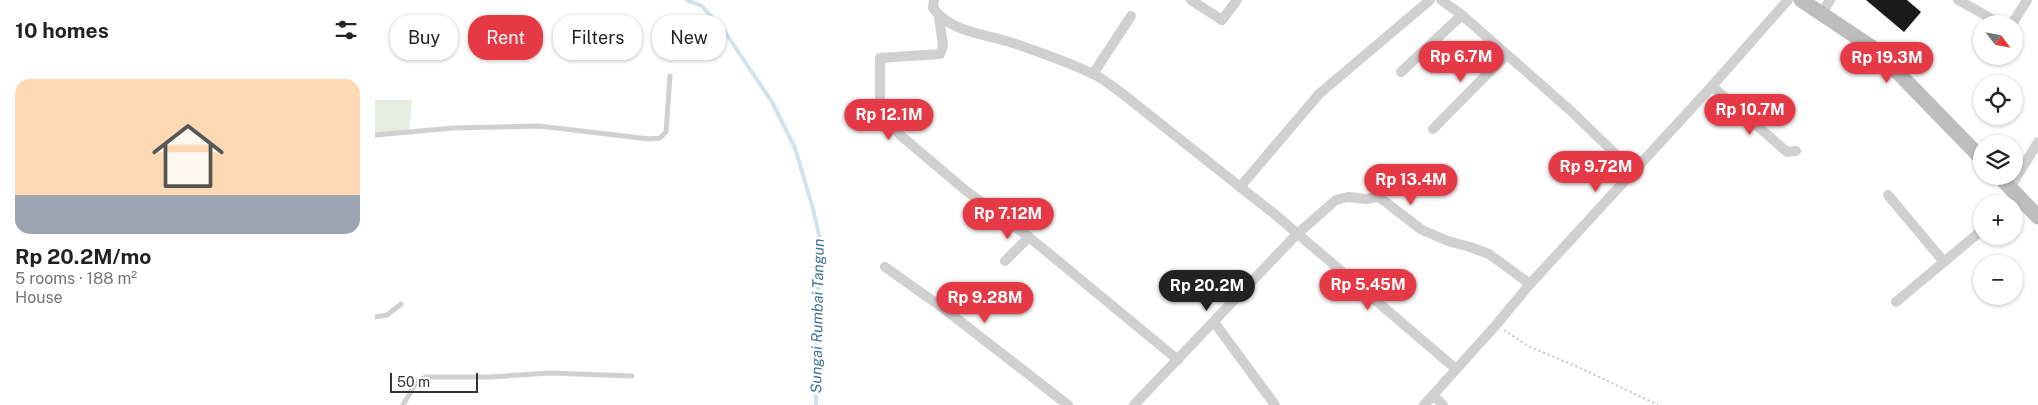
<!DOCTYPE html>
<meta charset="utf-8">
<style>
:root{--surface:#fff;--page:#f2f2f2;--text:#222;--muted:#767676;--accent:#e63946}
body{margin:0;font-family:"Public Sans",sans-serif;background:var(--page);color:var(--text);height:100vh;display:flex;flex-direction:column;font-size:19px;white-space:nowrap}
*{box-sizing:border-box;margin:0}
p{font-size:16px;color:var(--muted)}
.icon{flex:none;width:28px;height:28px;fill:none;stroke:currentColor;stroke-width:2;stroke-linecap:round;stroke-linejoin:round}
.map{position:relative;flex:1;overflow:hidden}
.panel{display:flex;flex-direction:column;background:var(--surface);width:375px}
.panel>*{flex:none}
.guide{position:absolute;left:15px;top:15px;width:475px;height:45px;display:flex;gap:10px}
.needle{width:32px;rotate:122deg}
.tools{position:absolute;left:1598px;top:15px;display:grid;gap:10px}
.tools a{display:grid;place-items:center;width:50px;height:50px;border-radius:50%;background:var(--surface);box-shadow:0 1px 4px #0004;font-size:25px}
.scale{position:absolute;left:15px;bottom:12px;width:88px;box-sizing:border-box;padding-left:5px;border:2px solid #333;border-top:0;font-size:14px;line-height:18px;white-space:nowrap;color:#333;-webkit-text-stroke:4px #fff;paint-order:stroke}
.price{position:absolute;translate:-50% -42px;padding:0 11px;border-radius:18px;background:var(--accent);color:#fff;font-size:16px;line-height:32px;filter:drop-shadow(0 1px 2px #0008)}
.price::after{content:'';position:absolute;left:50%;top:30px;width:15px;height:11px;margin-left:-8px;background:inherit;clip-path:polygon(0 0,100% 0,50% 100%)}
.price.on{background:#222;color:#fff}
ul{padding:0;list-style:none}
li{display:grid;align-content:center;gap:10px;height:265px;padding:0 15px}
li span{display:grid;place-items:center;height:155px;border-radius:15px;color:#555}
li>.icon{margin-inline-start:auto}
span .icon{width:90px;height:90px;fill:#fffc;stroke-width:1}
li b{font-size:21px}
h2{display:flex;justify-content:space-between;align-items:center;height:60px;padding:0 15px;font-size:21px}
.chip{padding:0 18px;border-radius:20px;background:var(--surface);box-shadow:0 1px 4px #0004;font-size:18px;line-height:45px}
.chip.on{background:var(--accent);color:#fff}
main{display:flex;flex:1;min-height:0}
.map>svg:first-child{display:block}
.green{fill:#e6ecdf}
.lines{fill:none;stroke-linecap:round;stroke-linejoin:round}
.stream{stroke:#cfe2ee;stroke-width:4}
.building{fill:#1a1a1a}
.path{stroke:#cdcdcd;stroke-width:2;stroke-dasharray:2.5 2.5;stroke-linecap:butt}
.service{stroke:#d0d0d0;stroke-width:5}
.minor{stroke:#d0d0d0;stroke-width:10}
.secondary{stroke:#bdbdbd;stroke-width:15}
.labels{text-anchor:middle;dominant-baseline:central;stroke-width:5;stroke-linejoin:round;paint-order:stroke}
.water-label{font-size:15px;font-style:italic;fill:#3f7597;stroke:#fff}
</style>
<main>
<section class="panel">
<h2>10 homes<svg class="icon" aria-label="filters" viewBox="0 0 24 24"><path d="M4 7h16M4 17h16"/><circle cx="9" cy="7" r="2"/><circle cx="15" cy="17" r="2"/></svg></h2>
<ul>
<li><span style="background:linear-gradient(#ffd9b3 75%,#9aa5b1 0)"><svg class="icon" aria-label="home" viewBox="0 0 24 24"><path d="M3 11l9-7 9 7M6 9v11h12V9"/></svg></span><div><b>Rp 20.2M/mo</b><p>5 rooms · 188 m²</p><p>House</p></div></li>
</ul>
</section>
<div class="map">
<svg width="1663" height="405" viewBox="0 0 1663 405">
<rect width="100%" height="100%" fill="#fff"/>
<path class="green" d="M0,100H37L34,131L0,135Z"/>
<g class="lines">
<path class="stream" d="M311,0L327,6L350,32L397,102L420,148L437,205L445,239L441,351V405"/>
</g>
<path class="building" d="M1491,0H1532L1546,12L1529,32Z"/>
<g class="lines">
<path class="path" d="M1129,330L1153,346L1203,367L1283,405"/>
<g class="service">
<path d="M0,135L78,128L164,126L274,139L285,138L291,132L295,76"/>
<path d="M0,317L12,315L26,304"/>
<path d="M28,405L42,381L51,377H115L175,373L257,376"/>
</g>
<g class="minor">
<path d="M559,0L558,8C576,33 612,34 638,43C664,52 693,62 718,74C727,78 735,85 744,91L903,217L1081,369"/>
<path d="M816,0L847,20L862,0"/>
<path d="M1066,0L1087,15L1196,111L1258,171"/>
<path d="M1583,0L1626,24"/>
<path d="M1447,13L1455,0"/>
<path d="M564,16L568,46L565,54L505,58V101L510,116L525,135L590,190L654,237L803,360"/>
<path d="M1637,24L1652,0"/>
<path d="M1026,72L1087,15"/>
<path d="M718,74L756,16"/>
<path d="M1337,86L1412,152L1421,151"/>
<path d="M1058,129L1131,55"/>
<path d="M865,187L944,94L1055,0"/>
<path d="M1635,188L1663,142"/>
<path d="M1513,195L1569,262"/>
<path d="M630,261L654,237"/>
<path d="M510,267L568,308L693,405"/>
<path d="M1521,302L1606,231"/>
<path d="M839,322L900,405"/>
<path d="M1058,395L1068,405"/>
<path d="M759,405L922,234L961,200L973,197L991,199L1004,197L1047,230L1073,241L1095,247L1114,254L1155,284"/>
<path d="M1049,405L1121,325L1155,284L1337,86L1413,0"/>
</g>
<g class="secondary">
<path d="M1426,0L1501,50L1606,158"/>
<path d="M1624,176L1663,217"/>
</g>
</g>
<g class="labels">
<g class="water-label">
<text transform="translate(442 316) rotate(-89)">Sungai Rumbai Tangun</text>
</g>
</g>
</svg>
<div class="tools">
<a><svg class="needle" viewBox="-14 -14 28 28"><path d="M0-13l5 13h-10z" fill="#e53935"/><path d="M0 13l5-13h-10z" fill="#767676"/></svg></a>
<a><svg class="icon" aria-label="locate" viewBox="0 0 24 24"><circle cx="12" cy="12" r="6"/><path d="M12 2v4M12 18v4M2 12h4M18 12h4"/></svg></a>
<a><svg class="icon" aria-label="layers" viewBox="0 0 24 24"><path d="M12 4l9 5-9 5-9-5zM3 14l9 5 9-5"/></svg></a>
<a>+</a>
<a>−</a>
</div>
<div class="scale">50 m</div>
<b class="price" style="left:1086px;top:83px">Rp 6.7M</b>
<b class="price" style="left:1512px;top:84px">Rp 19.3M</b>
<b class="price" style="left:1375px;top:136px">Rp 10.7M</b>
<b class="price" style="left:514px;top:141px">Rp 12.1M</b>
<b class="price" style="left:1221px;top:193px">Rp 9.72M</b>
<b class="price" style="left:1036px;top:206px">Rp 13.4M</b>
<b class="price" style="left:633px;top:240px">Rp 7.12M</b>
<b class="price" style="left:993px;top:311px">Rp 5.45M</b>
<b class="price on" style="left:832px;top:312px">Rp 20.2M</b>
<b class="price" style="left:610px;top:324px">Rp 9.28M</b>
<div class="guide">
<a class="chip">Buy</a>
<a class="chip on">Rent</a>
<a class="chip">Filters</a>
<a class="chip">New</a>
</div>
</div>
</main>
